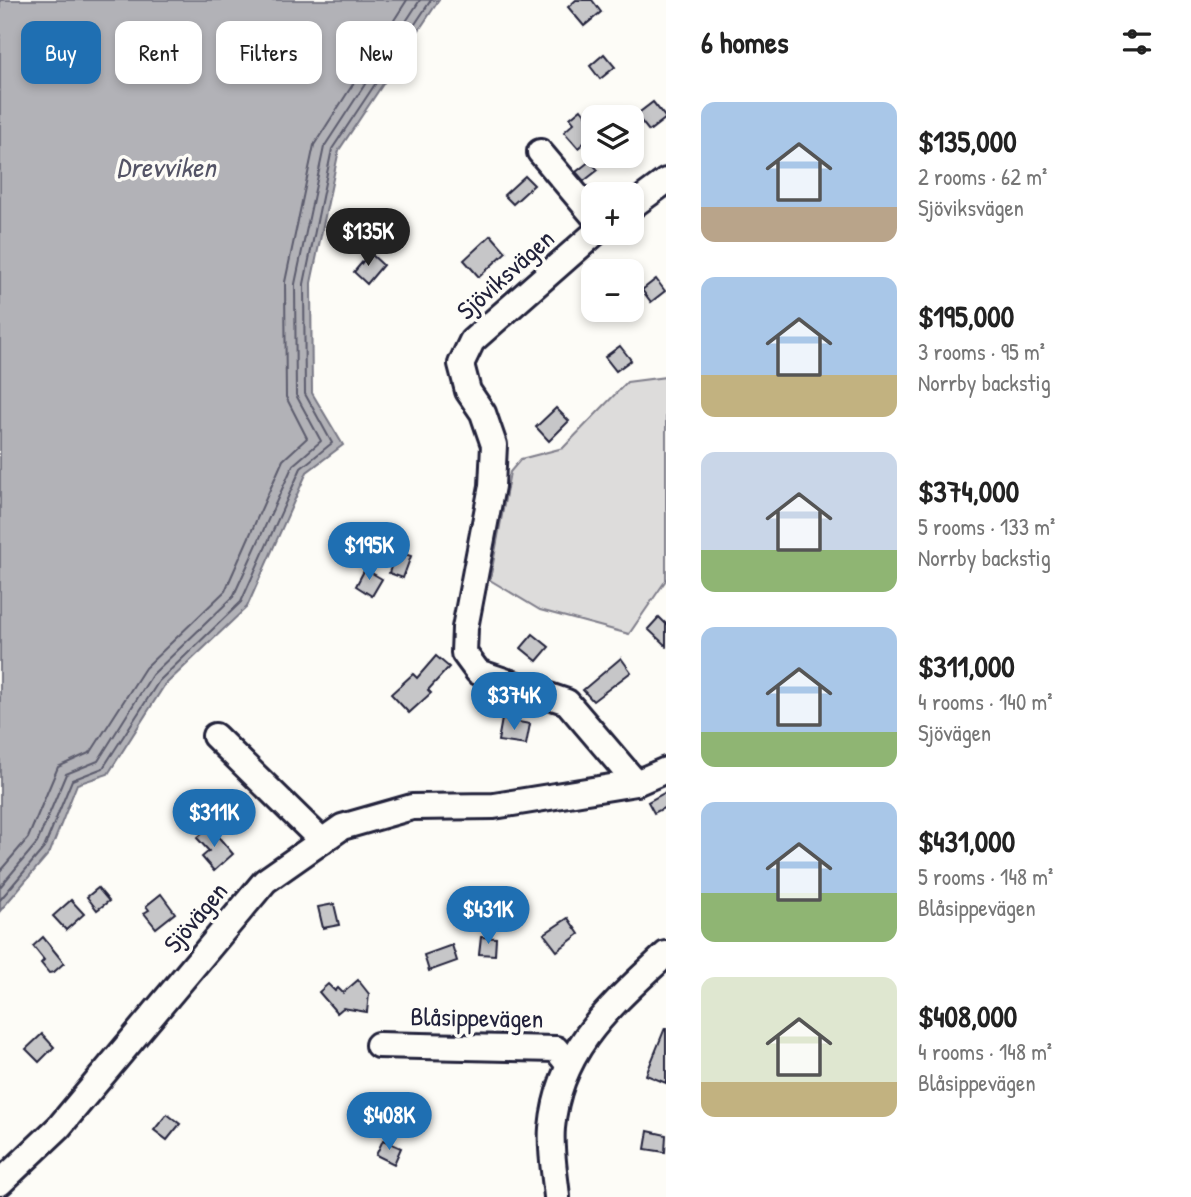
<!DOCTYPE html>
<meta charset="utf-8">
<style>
:root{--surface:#fff;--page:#f6f6f6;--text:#222;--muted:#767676;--accent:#1f6fb2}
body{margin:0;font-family:"Patrick Hand",sans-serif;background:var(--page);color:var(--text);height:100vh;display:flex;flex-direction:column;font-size:26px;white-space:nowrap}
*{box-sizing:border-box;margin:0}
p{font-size:23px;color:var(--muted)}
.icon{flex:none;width:38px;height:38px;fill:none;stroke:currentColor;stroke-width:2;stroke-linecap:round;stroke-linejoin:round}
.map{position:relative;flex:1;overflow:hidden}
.details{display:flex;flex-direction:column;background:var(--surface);width:525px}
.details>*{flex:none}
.top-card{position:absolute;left:21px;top:21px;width:539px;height:63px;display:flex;gap:14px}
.controls{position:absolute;left:581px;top:105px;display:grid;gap:14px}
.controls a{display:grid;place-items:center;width:63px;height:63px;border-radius:14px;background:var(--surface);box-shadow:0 4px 10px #0003;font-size:35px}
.price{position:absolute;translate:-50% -60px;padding:0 16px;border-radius:24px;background:var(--accent);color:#fff;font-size:23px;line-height:46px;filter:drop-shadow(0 2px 4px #0008)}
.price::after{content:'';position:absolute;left:50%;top:42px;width:21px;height:16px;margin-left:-10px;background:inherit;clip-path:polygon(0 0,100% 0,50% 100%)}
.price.selected{background:#222;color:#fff}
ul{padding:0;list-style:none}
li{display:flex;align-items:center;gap:21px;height:175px;padding:0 35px}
li span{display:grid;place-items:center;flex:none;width:196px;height:140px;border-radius:14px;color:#555}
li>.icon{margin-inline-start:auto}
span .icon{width:84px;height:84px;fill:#fffc;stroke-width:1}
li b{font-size:30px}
h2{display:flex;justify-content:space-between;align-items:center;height:84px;padding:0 35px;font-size:30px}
.tag{padding:0 24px;border-radius:14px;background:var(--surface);box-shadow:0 4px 10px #0003;font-size:24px;line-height:63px}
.tag.selected{background:var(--accent);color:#fff}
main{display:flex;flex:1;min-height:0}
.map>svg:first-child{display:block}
.green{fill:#dddcdb;stroke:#807f8b;stroke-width:2}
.water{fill:#b2b2b7;stroke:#787885;stroke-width:2}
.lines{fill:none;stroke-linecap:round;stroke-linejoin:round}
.shore{stroke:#5c5c6d;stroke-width:2}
.building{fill:#c6c6c8;stroke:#22223b;stroke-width:2}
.minor-casing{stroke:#22223b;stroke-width:30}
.minor{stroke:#fdfcf7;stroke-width:24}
.labels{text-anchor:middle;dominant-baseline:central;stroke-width:7;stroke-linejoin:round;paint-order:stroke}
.street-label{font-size:26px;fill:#22223b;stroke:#fdfcf7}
.water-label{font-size:28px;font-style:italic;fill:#545466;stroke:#fdfcf7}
</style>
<main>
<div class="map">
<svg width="666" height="1197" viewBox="0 0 666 1197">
<rect width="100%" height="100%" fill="#fdfcf7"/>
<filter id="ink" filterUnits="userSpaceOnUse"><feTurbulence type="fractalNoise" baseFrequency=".0143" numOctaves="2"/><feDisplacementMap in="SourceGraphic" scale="14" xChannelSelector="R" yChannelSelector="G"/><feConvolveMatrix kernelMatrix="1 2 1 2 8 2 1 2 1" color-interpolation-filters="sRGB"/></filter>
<g filter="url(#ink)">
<path class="green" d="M666,377V580L629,634L540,610L490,580L510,472L521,459L563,448L627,382Z"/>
<path class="water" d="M0,0H439L339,150L311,283L312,393L343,445L307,472L247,607L164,686L108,774L77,784L50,852L0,911Z"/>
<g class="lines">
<g class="shore">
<path d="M0,871L28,838L58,767L91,752L145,668L225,591L283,460L307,438L286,397L285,282L314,145L407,0"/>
<path d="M0,887L37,843L66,774L98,761L152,675L233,597L293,465L321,441L296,395L295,284L324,147L420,0"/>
<path d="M0,900L44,848L72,780L103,768L159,681L241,602L301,468L332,443L305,394L304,284L332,149L431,0"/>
</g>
</g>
<g class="building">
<path d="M576,0H592L601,12L584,26L568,7Z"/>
<path d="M604,54L615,67L600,79L590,66Z"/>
<path d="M653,102L666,118L649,131L636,115Z"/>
<path d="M581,109L593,124V135L578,148L564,132L574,123L570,118Z"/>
<path d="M590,161L598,170L584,181L576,172Z"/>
<path d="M525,176L534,185L513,204L504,195Z"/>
<path d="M491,235L506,252L479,277L464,260Z"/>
<path d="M370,253L383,265L367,284L354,272Z"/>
<path d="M656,279L665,291L651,302L642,290Z"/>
<path d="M620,346L631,360L616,371L605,357Z"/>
<path d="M556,408L569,421L549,441L536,427Z"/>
<path d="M396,551L411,556L403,578L389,573Z"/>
<path d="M365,569L382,579L372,596L356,586Z"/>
<path d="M659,617L666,624V646L648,629Z"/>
<path d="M533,634L549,647L537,661L521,648Z"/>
<path d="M436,656L449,667L428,690L431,693L409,713L391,694L413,674L417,678Z"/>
<path d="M621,658L631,672L593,701L583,690Z"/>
<path d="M502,719L530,724L526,745L498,741Z"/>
<path d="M666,792V807L654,813L648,802Z"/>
<path d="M210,827L233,854L214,871L202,857L209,851L197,838Z"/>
<path d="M98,888L109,901L97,910L87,897Z"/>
<path d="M161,894L175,913L156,928L144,913L149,910L146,906Z"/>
<path d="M71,900L84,914L66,930L53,916Z"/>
<path d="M334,904L339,925L323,928L318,907Z"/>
<path d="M568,918L579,934L557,951L544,934Z"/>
<path d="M43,937L64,963L54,972L49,973L41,963L44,960L33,946Z"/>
<path d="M481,937L496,938L495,955L479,954Z"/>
<path d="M452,945L457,961L429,971L424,955Z"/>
<path d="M358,980L369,994L367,1012L343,1008L337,1013L319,992L328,984L335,991L338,988L343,993Z"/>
<path d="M665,1028H666V1083L646,1075Z"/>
<path d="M42,1034L54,1047L39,1062L26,1049Z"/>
<path d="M167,1114L180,1124L167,1140L154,1130Z"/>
<path d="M648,1131L666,1135L665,1152L645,1149Z"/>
<path d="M383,1140L401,1148L394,1164L376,1155Z"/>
</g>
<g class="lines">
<g class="minor-casing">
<g id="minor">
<path d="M540,152L593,215"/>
<path d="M632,206L666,181"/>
<path d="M595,233L472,341L461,364L468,391L483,413L494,445L492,486L465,628L464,653L478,672L567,702L636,783"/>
<path d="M215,736L322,841"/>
<path d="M378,1045L556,1049L568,1064"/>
<path d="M0,1183L59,1127L265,881L342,827L412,807L494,806L636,783L666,770"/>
<path d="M557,1197C555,1175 550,1150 552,1128C559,1048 612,1005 666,954"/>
</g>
</g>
<use href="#minor" class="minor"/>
</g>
</g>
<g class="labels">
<g class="street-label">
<text transform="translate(505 274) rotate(-42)">Sjöviksvägen</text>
<text transform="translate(195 917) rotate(-50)">Sjövägen</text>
<text transform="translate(477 1017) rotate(1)">Blåsippevägen</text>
</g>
<g class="water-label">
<text x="166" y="167">Drevviken</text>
</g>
</g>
</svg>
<div class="controls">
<a><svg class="icon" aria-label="layers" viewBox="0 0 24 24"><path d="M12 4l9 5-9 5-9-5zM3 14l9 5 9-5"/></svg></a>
<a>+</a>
<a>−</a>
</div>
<b class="price selected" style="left:368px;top:268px">$135K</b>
<b class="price" style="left:369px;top:582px">$195K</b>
<b class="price" style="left:514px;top:732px">$374K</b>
<b class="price" style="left:214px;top:849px">$311K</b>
<b class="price" style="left:488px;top:946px">$431K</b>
<b class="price" style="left:389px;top:1152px">$408K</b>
<div class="top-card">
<a class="tag selected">Buy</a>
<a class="tag">Rent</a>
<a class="tag">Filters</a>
<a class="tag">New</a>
</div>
</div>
<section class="details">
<h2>6 homes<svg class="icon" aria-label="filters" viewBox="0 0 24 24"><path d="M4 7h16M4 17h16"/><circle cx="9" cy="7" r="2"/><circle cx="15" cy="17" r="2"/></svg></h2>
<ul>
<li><span style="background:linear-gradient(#a9c7e8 75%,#b9a48a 0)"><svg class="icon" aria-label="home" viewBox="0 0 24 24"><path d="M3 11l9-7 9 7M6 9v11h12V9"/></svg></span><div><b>$135,000</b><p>2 rooms · 62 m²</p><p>Sjöviksvägen</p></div></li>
<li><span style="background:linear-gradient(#a9c7e8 70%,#c2b280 0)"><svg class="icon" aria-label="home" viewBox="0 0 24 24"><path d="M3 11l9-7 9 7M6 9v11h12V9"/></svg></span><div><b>$195,000</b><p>3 rooms · 95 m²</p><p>Norrby backstig</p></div></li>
<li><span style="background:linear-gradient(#c9d6e8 70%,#8fb573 0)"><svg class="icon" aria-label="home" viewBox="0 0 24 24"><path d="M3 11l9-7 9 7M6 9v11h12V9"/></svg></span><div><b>$374,000</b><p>5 rooms · 133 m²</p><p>Norrby backstig</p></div></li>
<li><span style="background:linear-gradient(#a9c7e8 75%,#8fb573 0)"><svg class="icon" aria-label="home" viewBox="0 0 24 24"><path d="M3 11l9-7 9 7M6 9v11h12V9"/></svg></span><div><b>$311,000</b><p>4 rooms · 140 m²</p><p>Sjövägen</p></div></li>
<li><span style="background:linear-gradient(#a9c7e8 65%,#8fb573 0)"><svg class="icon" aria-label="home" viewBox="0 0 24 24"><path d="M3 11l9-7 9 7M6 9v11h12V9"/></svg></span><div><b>$431,000</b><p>5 rooms · 148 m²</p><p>Blåsippevägen</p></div></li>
<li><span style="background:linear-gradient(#dfe7d0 75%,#c2b280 0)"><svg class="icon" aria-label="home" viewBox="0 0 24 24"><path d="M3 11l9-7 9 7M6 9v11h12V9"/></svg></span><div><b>$408,000</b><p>4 rooms · 148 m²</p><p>Blåsippevägen</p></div></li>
</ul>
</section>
</main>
